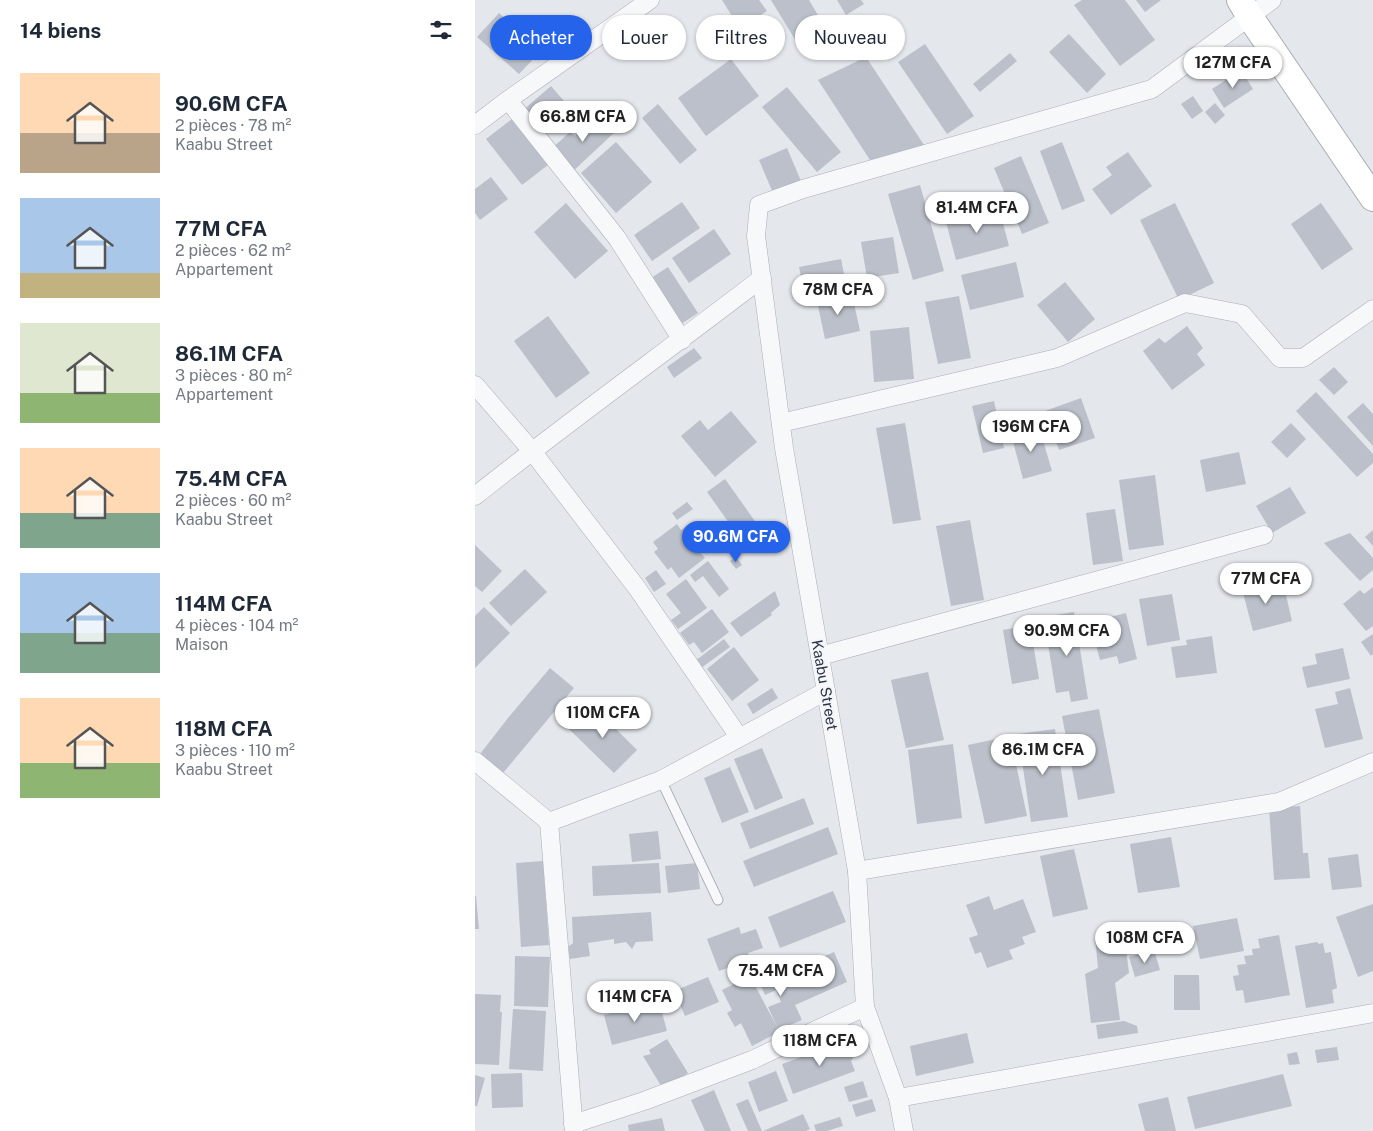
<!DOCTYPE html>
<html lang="fr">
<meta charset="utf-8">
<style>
:root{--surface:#fff;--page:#f2f2f3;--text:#1f2937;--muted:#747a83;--accent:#2563eb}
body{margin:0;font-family:"Public Sans",sans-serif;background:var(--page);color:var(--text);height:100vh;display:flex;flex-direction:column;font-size:19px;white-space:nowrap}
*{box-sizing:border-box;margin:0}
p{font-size:16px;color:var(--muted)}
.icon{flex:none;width:28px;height:28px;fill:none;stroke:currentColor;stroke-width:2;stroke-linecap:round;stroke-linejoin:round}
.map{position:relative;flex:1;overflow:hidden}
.side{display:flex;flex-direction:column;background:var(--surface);width:475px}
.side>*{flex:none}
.top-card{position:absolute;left:15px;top:15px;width:475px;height:45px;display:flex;gap:10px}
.price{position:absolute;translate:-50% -42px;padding:0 11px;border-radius:18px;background:#fff;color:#222;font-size:16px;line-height:32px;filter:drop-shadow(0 1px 2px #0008)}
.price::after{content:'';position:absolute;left:50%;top:30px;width:15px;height:11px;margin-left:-8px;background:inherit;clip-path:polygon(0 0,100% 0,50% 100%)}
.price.selected{background:var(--accent);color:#fff}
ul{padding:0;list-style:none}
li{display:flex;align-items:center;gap:15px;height:125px;padding:0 20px}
li span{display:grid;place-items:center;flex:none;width:140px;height:100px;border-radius:0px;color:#555}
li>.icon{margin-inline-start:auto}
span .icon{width:60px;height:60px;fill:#fffc;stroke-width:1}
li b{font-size:21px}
h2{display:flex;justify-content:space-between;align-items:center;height:60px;padding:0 20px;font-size:21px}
.tag{padding:0 18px;border-radius:22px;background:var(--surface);box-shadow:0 1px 4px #0004;font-size:18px;line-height:45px}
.tag.selected{background:var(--accent);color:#fff}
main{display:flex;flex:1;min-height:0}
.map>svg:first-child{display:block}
.building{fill:#bbc0ca}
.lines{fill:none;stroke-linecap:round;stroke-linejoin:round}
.lane-casing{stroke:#a9aeb7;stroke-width:11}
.street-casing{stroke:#a9aeb7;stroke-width:19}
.secondary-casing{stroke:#a9aeb7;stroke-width:28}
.lane{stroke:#f7f8fa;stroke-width:9}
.street{stroke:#f7f8fa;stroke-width:18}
.secondary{stroke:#fff;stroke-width:26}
.labels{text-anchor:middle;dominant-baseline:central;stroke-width:4;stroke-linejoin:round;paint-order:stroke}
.street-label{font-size:15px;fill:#2b3445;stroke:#f4f6f9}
</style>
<main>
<section class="side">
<h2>14 biens<svg class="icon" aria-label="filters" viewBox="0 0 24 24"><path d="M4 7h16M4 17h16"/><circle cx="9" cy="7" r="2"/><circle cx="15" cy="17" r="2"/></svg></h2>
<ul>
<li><span style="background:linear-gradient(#ffd9b3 60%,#b9a48a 0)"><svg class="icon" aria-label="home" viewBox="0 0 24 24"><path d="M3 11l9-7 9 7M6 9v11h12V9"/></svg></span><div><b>90.6M CFA</b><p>2 pièces · 78 m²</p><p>Kaabu Street</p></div></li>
<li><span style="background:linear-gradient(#a9c7e8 75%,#c2b280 0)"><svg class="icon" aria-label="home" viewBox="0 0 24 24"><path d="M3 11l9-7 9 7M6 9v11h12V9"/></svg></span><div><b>77M CFA</b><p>2 pièces · 62 m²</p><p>Appartement</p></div></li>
<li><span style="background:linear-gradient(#dfe7d0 70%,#8fb573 0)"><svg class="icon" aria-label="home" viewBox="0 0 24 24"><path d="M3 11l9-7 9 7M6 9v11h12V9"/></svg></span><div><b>86.1M CFA</b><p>3 pièces · 80 m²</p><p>Appartement</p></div></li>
<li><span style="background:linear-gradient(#ffd9b3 65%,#7fa58c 0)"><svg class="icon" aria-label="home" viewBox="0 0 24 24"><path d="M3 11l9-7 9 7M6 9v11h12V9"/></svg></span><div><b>75.4M CFA</b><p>2 pièces · 60 m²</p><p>Kaabu Street</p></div></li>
<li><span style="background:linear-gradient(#a9c7e8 60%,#7fa58c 0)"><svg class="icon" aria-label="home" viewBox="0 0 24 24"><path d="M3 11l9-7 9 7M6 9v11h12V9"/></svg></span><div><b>114M CFA</b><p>4 pièces · 104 m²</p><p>Maison</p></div></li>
<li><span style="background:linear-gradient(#ffd9b3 65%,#8fb573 0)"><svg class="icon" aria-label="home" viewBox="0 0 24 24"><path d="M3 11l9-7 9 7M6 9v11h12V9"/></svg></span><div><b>118M CFA</b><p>3 pièces · 110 m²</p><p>Kaabu Street</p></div></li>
</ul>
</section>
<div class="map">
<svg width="898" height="1131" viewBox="0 0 898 1131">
<rect width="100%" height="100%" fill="#e4e7ec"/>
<g class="building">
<path d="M247,0H284L292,11L265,29Z"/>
<path d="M296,0H334L354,34L327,51Z"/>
<path d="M362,0H386L389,4L371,15Z"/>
<path d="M607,0H650L680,40L645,66L599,5Z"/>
<path d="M661,0H686L670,12Z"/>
<path d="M24,13L66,51L44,74L2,37Z"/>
<path d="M594,34L631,74L612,93L574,52Z"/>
<path d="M450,44L499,116L472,134L423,62Z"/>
<path d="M535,53L542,61L505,92L498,84Z"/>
<path d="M391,57L451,148L395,160L343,80Z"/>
<path d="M256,59L284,96L231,136L203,98Z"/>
<path d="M766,70L778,89L749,108L737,89Z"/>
<path d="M76,86L95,108L66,133L47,111Z"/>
<path d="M312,87L366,152L342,172L287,107Z"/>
<path d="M718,96L728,111L717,119L706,104Z"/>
<path d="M740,103L750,115L740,124L730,112Z"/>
<path d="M183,104L222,150L205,164L167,118Z"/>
<path d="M124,113L141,131L96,173L75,150L95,132L100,136Z"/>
<path d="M37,119L73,165L47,185L11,139Z"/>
<path d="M141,142L177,182L141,213L106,173Z"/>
<path d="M587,142L610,201L587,210L565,151Z"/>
<path d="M312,148L326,181L298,193L284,160Z"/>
<path d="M653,152L677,186L636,215L617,189L637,175L631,167Z"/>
<path d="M546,156L574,223L547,234L519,168Z"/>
<path d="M16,177L33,199L5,220L0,213V189Z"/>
<path d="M445,185L469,271L438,280L413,194Z"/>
<path d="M207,202L225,228L177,261L159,235Z"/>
<path d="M91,203L133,251L100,279L59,232Z"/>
<path d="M700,203L739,283L704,300L665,220Z"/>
<path d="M846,203L878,249L847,270L816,224Z"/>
<path d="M524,208L534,246L481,260L471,222Z"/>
<path d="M239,229L256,254L214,283L197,258Z"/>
<path d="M418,237L424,273L392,278L386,242Z"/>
<path d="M366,259L372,289L330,296L324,267Z"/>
<path d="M541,262L549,297L495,310L486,275Z"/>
<path d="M193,267L223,313L206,324L176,278Z"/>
<path d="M590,282L620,319L593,342L562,305Z"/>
<path d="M377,294L385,331L350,339L342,301Z"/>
<path d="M484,296L496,358L463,364L450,302Z"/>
<path d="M73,316L115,373L81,398L39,341Z"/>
<path d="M712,326L728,348L722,354L730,365L697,390L668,351L684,338L690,343Z"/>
<path d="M434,327L439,379L399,382L395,331Z"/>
<path d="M219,348L227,358L199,378L192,367Z"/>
<path d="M859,367L873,382L859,395L844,380Z"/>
<path d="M841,392L898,454V463L882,477L821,411Z"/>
<path d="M606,398L620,438L584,450L570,411Z"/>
<path d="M519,401L529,448L508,453L497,406Z"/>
<path d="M888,403L898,414V446L872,417Z"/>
<path d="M256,411L282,442L240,477L206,436L225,420L233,430Z"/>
<path d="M430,423L446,520L418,524L401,428Z"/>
<path d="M816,423L831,439L812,458L796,442Z"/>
<path d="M564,427L577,471L548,479L536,434Z"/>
<path d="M764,452L771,484L731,492L725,460Z"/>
<path d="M680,475L689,545L654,550L644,480Z"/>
<path d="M250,479L282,524L264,537L232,492Z"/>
<path d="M815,487L831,513L797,533L781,506Z"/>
<path d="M212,502L218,509L202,520L197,513Z"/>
<path d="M640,509L648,561L618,565L611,513Z"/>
<path d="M495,520L509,600L476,606L461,526Z"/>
<path d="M202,524L206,530L215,524L231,544L223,550L230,558L204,578L196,567L193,570L179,552L183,549L178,542Z"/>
<path d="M898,530V546L890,537Z"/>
<path d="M875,533L898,558V570L885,581L849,543Z"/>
<path d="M0,545L27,571L7,592L0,586Z"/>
<path d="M261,557L267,565L261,569L255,561Z"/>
<path d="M233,561L254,589L244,597L228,576L220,582L215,575Z"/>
<path d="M50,569L72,592L36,626L14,603Z"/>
<path d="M181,570L191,584L179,592L170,578Z"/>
<path d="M211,579L232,608L203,629L196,620L206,613L191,594Z"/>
<path d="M784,580L786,588L808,582L817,621L778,631L766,585Z"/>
<path d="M898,587V626L891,631L868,604L885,590L889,594Z"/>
<path d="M300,591L305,605L296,613L297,615L266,637L255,623Z"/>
<path d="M697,594L705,640L672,646L664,599Z"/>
<path d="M9,607L35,633L0,668V616Z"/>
<path d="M237,609L254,632L227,653L219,642L214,645L205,633Z"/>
<path d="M599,612L613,699L596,702L594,691L581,693L572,638L579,637L575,616Z"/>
<path d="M651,613L662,659L644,664L642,656L625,660L615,622Z"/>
<path d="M555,625L564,679L537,684L528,630Z"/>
<path d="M898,634V654L896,656L886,642Z"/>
<path d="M737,636L742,673L701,678L696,647L712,645L711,640Z"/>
<path d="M249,639L255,647L226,668L220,661Z"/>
<path d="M259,647L284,680L257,701L232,669Z"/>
<path d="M868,648L875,679L832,688L827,667L842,664L840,654Z"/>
<path d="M75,668L99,688L28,773L5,754L33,718Z"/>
<path d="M453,672L469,740L431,748L416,680Z"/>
<path d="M297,688L303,698L278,714L272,704Z"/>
<path d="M875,688L888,739L850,748L840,709L863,704L860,692Z"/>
<path d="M117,705L162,750L139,773L94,729Z"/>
<path d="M624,709L640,793L603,800L587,716Z"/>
<path d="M580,729L593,817L556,822L543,734Z"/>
<path d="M535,736L552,816L510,824L493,745Z"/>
<path d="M478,744L487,818L442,824L433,750Z"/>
<path d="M287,748L308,798L280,810L259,759Z"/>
<path d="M255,767L274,812L247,823L229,778Z"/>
<path d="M329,798L339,824L275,849L265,823Z"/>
<path d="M825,806L828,853H833L835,878L799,880L794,808Z"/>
<path d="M353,827L363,854L279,887L268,861Z"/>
<path d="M183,831L186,859L157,862L154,834Z"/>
<path d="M696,837L705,887L663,893L655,844Z"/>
<path d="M599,849L613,909L578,917L565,856Z"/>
<path d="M883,854L887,887L857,890L853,858Z"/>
<path d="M68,861L74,945L46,947L41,863Z"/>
<path d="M184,863L186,893L118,896L117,866Z"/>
<path d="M222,863L225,889L193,893L190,866Z"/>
<path d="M358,891L371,922L305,948L293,917Z"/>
<path d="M0,896H1L4,929H0Z"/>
<path d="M514,896L519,910L548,899L561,932L547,937L550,944L534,950L538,959L512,968L506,952L500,954L494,938L503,935L491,905Z"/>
<path d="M898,904V971L883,977L861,917Z"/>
<path d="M176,912L178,941L161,942L157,949L151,942L139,944V939L113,943L115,956L95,959L93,947L98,943L97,917Z"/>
<path d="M762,918L769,951L725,959L718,926Z"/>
<path d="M264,927L266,934L281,929L288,948L273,953L275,960L244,971L232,939Z"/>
<path d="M649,933L654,973L640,983L645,1020L616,1023L610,974L623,968L620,937Z"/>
<path d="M804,935L815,995L770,1003L768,990L761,991L758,976L764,975L762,965L771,964L769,956L778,955L777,949L785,948L783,939Z"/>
<path d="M842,942L844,944L848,943L850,953L856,952L862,988L857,990L859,1003L831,1008L820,946Z"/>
<path d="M679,950L685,970L660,977L654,957Z"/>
<path d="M359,952L372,982L320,1005L327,1020L303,1030L304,1032L277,1046L266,1023L260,1027L252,1013L257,1010L247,990L275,976L302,1027L293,1007L306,1002L301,990L290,995L285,984Z"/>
<path d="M40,956L75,957L73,1007L39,1006Z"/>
<path d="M699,975H724L725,1010H699Z"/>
<path d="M233,977L244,1002L210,1016L199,991Z"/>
<path d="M0,994L26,995L25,1012H27L24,1065L0,1064Z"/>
<path d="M184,1001L192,1031L137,1045L129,1015Z"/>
<path d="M38,1009L71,1011L68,1071L34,1069Z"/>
<path d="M649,1021L662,1026L663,1033L623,1039L621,1025Z"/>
<path d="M492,1033L499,1063L441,1076L435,1046Z"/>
<path d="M192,1039L213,1073L188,1089L168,1056L176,1054L174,1050Z"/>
<path d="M374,1040L380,1055L376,1061L380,1071L318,1094L307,1064Z"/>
<path d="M862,1047L864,1060L842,1063L840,1050Z"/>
<path d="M822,1052L825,1064L814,1065L812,1054Z"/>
<path d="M301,1071L313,1101L284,1112L273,1082Z"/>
<path d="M47,1073L48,1107L17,1108L16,1074Z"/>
<path d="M808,1074L817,1106L720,1129L712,1097Z"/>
<path d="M0,1075L10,1078L2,1106H0Z"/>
<path d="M388,1081L393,1097L374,1102L369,1087Z"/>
<path d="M239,1090L256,1131H230L216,1100Z"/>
<path d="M693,1097L701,1131H670L663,1104Z"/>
<path d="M273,1099L287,1131H273L261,1104Z"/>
<path d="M397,1099L401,1111L381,1117L377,1105Z"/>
<path d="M328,1114L335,1129L331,1131H288Z"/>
<path d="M365,1117L368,1126L352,1131H341L339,1125Z"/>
<path d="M187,1118L190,1131H154L153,1125Z"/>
</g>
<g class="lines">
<g class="lane-casing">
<path id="lane" d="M186,780L243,900"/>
</g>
<g class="street-casing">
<g id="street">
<path d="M33,100L142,238L207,340"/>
<path d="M0,125L33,100L175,0"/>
<path d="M0,385L57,451L162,588L264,737"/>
<path d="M306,423L582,358L710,303L767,314L805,358H828L898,309"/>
<path d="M0,496C94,421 192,351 287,278"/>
<path d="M345,656L789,535"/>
<path d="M0,761L74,822L186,780L351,691"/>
<path d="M74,822L99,1131"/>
<path d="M382,871L804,802L898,762"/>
<path d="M423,1098L898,1013"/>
<path d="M98,1124L169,1101L277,1060L390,1007"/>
<path d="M429,1131L423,1098L390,1007L382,871L309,448L281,236L284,205L328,189L677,89L797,0"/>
</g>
</g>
<g class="secondary-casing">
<path id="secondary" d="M765,0L775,17L898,198"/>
</g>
<use href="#lane" class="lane"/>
<use href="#street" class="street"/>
<use href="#secondary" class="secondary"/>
</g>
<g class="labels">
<g class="street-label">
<text transform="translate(350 685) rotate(80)">Kaabu Street</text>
</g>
</g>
</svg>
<b class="price" style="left:758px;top:89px">127M CFA</b>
<b class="price" style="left:108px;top:143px">66.8M CFA</b>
<b class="price" style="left:502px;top:234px">81.4M CFA</b>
<b class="price" style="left:363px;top:316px">78M CFA</b>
<b class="price" style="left:556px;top:453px">196M CFA</b>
<b class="price selected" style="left:261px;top:563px">90.6M CFA</b>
<b class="price" style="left:791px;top:605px">77M CFA</b>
<b class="price" style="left:592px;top:657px">90.9M CFA</b>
<b class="price" style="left:128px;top:739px">110M CFA</b>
<b class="price" style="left:568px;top:776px">86.1M CFA</b>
<b class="price" style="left:670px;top:964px">108M CFA</b>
<b class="price" style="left:306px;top:997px">75.4M CFA</b>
<b class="price" style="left:160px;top:1023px">114M CFA</b>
<b class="price" style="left:345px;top:1067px">118M CFA</b>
<div class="top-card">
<a class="tag selected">Acheter</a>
<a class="tag">Louer</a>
<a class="tag">Filtres</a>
<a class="tag">Nouveau</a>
</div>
</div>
</main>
